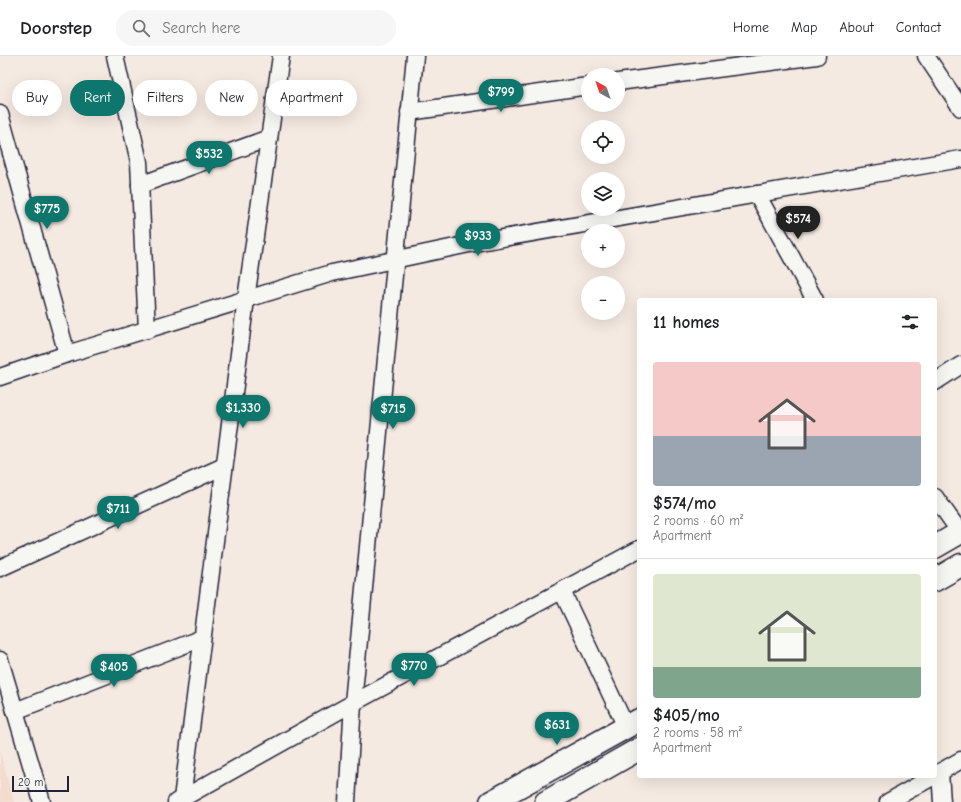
<!DOCTYPE html>
<meta charset="utf-8">
<style>
:root{--surface:#fff;--page:#f6f6f6;--text:#202124;--muted:#757577;--line:#e0e0e0;--accent:#0f766e}
body{margin:0;font-family:"Comic Neue",sans-serif;background:var(--page);color:var(--text);height:100vh;display:flex;flex-direction:column;font-size:15px;white-space:nowrap}
*{box-sizing:border-box;margin:0}
p{font-size:13px;color:var(--muted)}
.icon{flex:none;width:22px;height:22px;fill:none;stroke:currentColor;stroke-width:2;stroke-linecap:round;stroke-linejoin:round}
.map{position:relative;flex:1;overflow:hidden}
.sheet{position:absolute;left:637px;top:242px;width:300px;height:480px;display:flex;flex-direction:column;background:var(--surface);border-radius:4px;box-shadow:0 4px 16px #0002}
.sheet>*{flex:none}
.hud{position:absolute;left:12px;top:24px;width:380px;height:36px;display:flex;gap:8px}
.needle{width:26px;rotate:320deg}
.buttons{position:absolute;left:581px;top:12px;display:grid;gap:8px}
.buttons a{display:grid;place-items:center;width:44px;height:44px;border-radius:50%;background:var(--surface);box-shadow:0 4px 16px #0002;font-size:20px}
.scale{position:absolute;left:12px;bottom:10px;width:57px;box-sizing:border-box;padding-left:4px;border:2px solid #22223b;border-top:0;font-size:11px;line-height:14px;white-space:nowrap;color:#22223b;-webkit-text-stroke:3px #f6f6f2;paint-order:stroke}
.price{position:absolute;translate:-50% -34px;padding:0 9px;border-radius:14px;background:var(--accent);color:#fff;font-size:13px;line-height:26px;filter:drop-shadow(0 1px 2px #0008)}
.price::after{content:'';position:absolute;left:50%;top:24px;width:12px;height:9px;margin-left:-6px;background:inherit;clip-path:polygon(0 0,100% 0,50% 100%)}
.price.selected{background:#222;color:#fff}
ul{padding:0;list-style:none}
li{display:grid;align-content:center;gap:8px;height:212px;padding:0 16px}
li+li{border-top:1px solid var(--line)}
li span{display:grid;place-items:center;height:124px;border-radius:4px;color:#555}
li>.icon{margin-inline-start:auto}
span .icon{width:72px;height:72px;fill:#fffc;stroke-width:1}
li b{font-size:17px}
h2{display:flex;justify-content:space-between;align-items:center;height:48px;padding:0 16px;font-size:17px}
.tag{padding:0 14px;border-radius:18px;background:var(--surface);box-shadow:0 4px 16px #0002;font-size:14px;line-height:36px}
.tag.selected{background:var(--accent);color:#fff}
header{display:flex;align-items:center;gap:24px;box-sizing:border-box;height:56px;padding:0 20px;background:var(--surface);border-bottom:1px solid var(--line)}
header strong{font-size:19px}
nav{display:flex;gap:22px;margin-inline-start:auto;font-size:14px}
.search{width:280px;height:36px;background:var(--page);display:flex;align-items:center;gap:10px;box-sizing:border-box;padding:0 14px;border-radius:22px;color:var(--muted);font-size:15px}
.map>svg:first-child{display:block}
.built{fill:#f3dcce}
.lines{fill:none;stroke-linecap:round;stroke-linejoin:round}
.street-casing{stroke:#22223b;stroke-width:19}
.secondary-casing{stroke:#22223b;stroke-width:25}
.street{stroke:#f6f6f2;stroke-width:16}
.secondary{stroke:#f6f6f2;stroke-width:22}
</style>
<header>
<strong>Doorstep</strong>
<div class="search"><svg class="icon" aria-label="search" viewBox="0 0 24 24"><circle cx="10" cy="10" r="6"/><path d="M15 15l6 6"/></svg>Search here</div>
<nav><a>Home</a><a>Map</a><a>About</a><a>Contact</a></nav>
</header>
<div class="map">
<svg width="961" height="746" viewBox="0 0 961 746">
<rect width="100%" height="100%" fill="#f5eae2"/>
<filter id="ink" filterUnits="userSpaceOnUse"><feTurbulence type="fractalNoise" baseFrequency=".025" numOctaves="2"/><feDisplacementMap in="SourceGraphic" scale="8" xChannelSelector="R" yChannelSelector="G"/><feConvolveMatrix kernelMatrix="1 2 1 2 8 2 1 2 1" color-interpolation-filters="sRGB"/></filter>
<g filter="url(#ink)">
<path class="built" d="M0,695L14,746H0Z"/>
<g class="lines">
<g class="street-casing">
<g id="street">
<path d="M115,0L139,106L147,274"/>
<path d="M926,0L961,52"/>
<path d="M618,26L817,0"/>
<path d="M409,56L588,30"/>
<path d="M0,58L67,298"/>
<path d="M140,129L269,82"/>
<path d="M757,138L815,244"/>
<path d="M0,321L67,298L332,217L474,187L961,103"/>
<path d="M935,326L961,309"/>
<path d="M935,441L960,476"/>
<path d="M0,512L224,410"/>
<path d="M562,535L626,671"/>
<path d="M0,604L42,746"/>
<path d="M15,655L202,582"/>
<path d="M940,716L942,746"/>
<path d="M935,719L961,704"/>
<path d="M182,743L246,243L281,0"/>
<path d="M176,746L353,647L639,493"/>
<path d="M347,746L353,647L415,0"/>
<path d="M888,746L934,720"/>
</g>
</g>
<g class="secondary-casing">
<g id="secondary">
<path d="M935,491L961,476"/>
<path d="M935,524L961,509"/>
<path d="M491,746L639,664"/>
<path d="M546,746L639,693"/>
</g>
</g>
<use href="#street" class="street"/>
<use href="#secondary" class="secondary"/>
</g>
</g>
</svg>
<div class="buttons">
<a><svg class="needle" viewBox="-14 -14 28 28"><path d="M0-13l5 13h-10z" fill="#e53935"/><path d="M0 13l5-13h-10z" fill="#757577"/></svg></a>
<a><svg class="icon" aria-label="locate" viewBox="0 0 24 24"><circle cx="12" cy="12" r="6"/><path d="M12 2v4M12 18v4M2 12h4M18 12h4"/></svg></a>
<a><svg class="icon" aria-label="layers" viewBox="0 0 24 24"><path d="M12 4l9 5-9 5-9-5zM3 14l9 5 9-5"/></svg></a>
<a>+</a>
<a>−</a>
</div>
<div class="scale">20 m</div>
<b class="price" style="left:501px;top:57px">$799</b>
<b class="price" style="left:209px;top:119px">$532</b>
<b class="price" style="left:47px;top:174px">$775</b>
<b class="price selected" style="left:798px;top:184px">$574</b>
<b class="price" style="left:478px;top:201px">$933</b>
<b class="price" style="left:243px;top:373px">$1,330</b>
<b class="price" style="left:393px;top:374px">$715</b>
<b class="price" style="left:118px;top:474px">$711</b>
<b class="price" style="left:414px;top:631px">$770</b>
<b class="price" style="left:114px;top:632px">$405</b>
<b class="price" style="left:557px;top:690px">$631</b>
<div class="hud">
<a class="tag">Buy</a>
<a class="tag selected">Rent</a>
<a class="tag">Filters</a>
<a class="tag">New</a>
<a class="tag">Apartment</a>
</div>
<section class="sheet">
<h2>11 homes<svg class="icon" aria-label="filters" viewBox="0 0 24 24"><path d="M4 7h16M4 17h16"/><circle cx="9" cy="7" r="2"/><circle cx="15" cy="17" r="2"/></svg></h2>
<ul>
<li><span style="background:linear-gradient(#f6c9c9 60%,#9aa5b1 0)"><svg class="icon" aria-label="home" viewBox="0 0 24 24"><path d="M3 11l9-7 9 7M6 9v11h12V9"/></svg></span><div><b>$574/mo</b><p>2 rooms · 60 m²</p><p>Apartment</p></div></li>
<li><span style="background:linear-gradient(#dfe7d0 75%,#7fa58c 0)"><svg class="icon" aria-label="home" viewBox="0 0 24 24"><path d="M3 11l9-7 9 7M6 9v11h12V9"/></svg></span><div><b>$405/mo</b><p>2 rooms · 58 m²</p><p>Apartment</p></div></li>
</ul>
</section>
</div>
